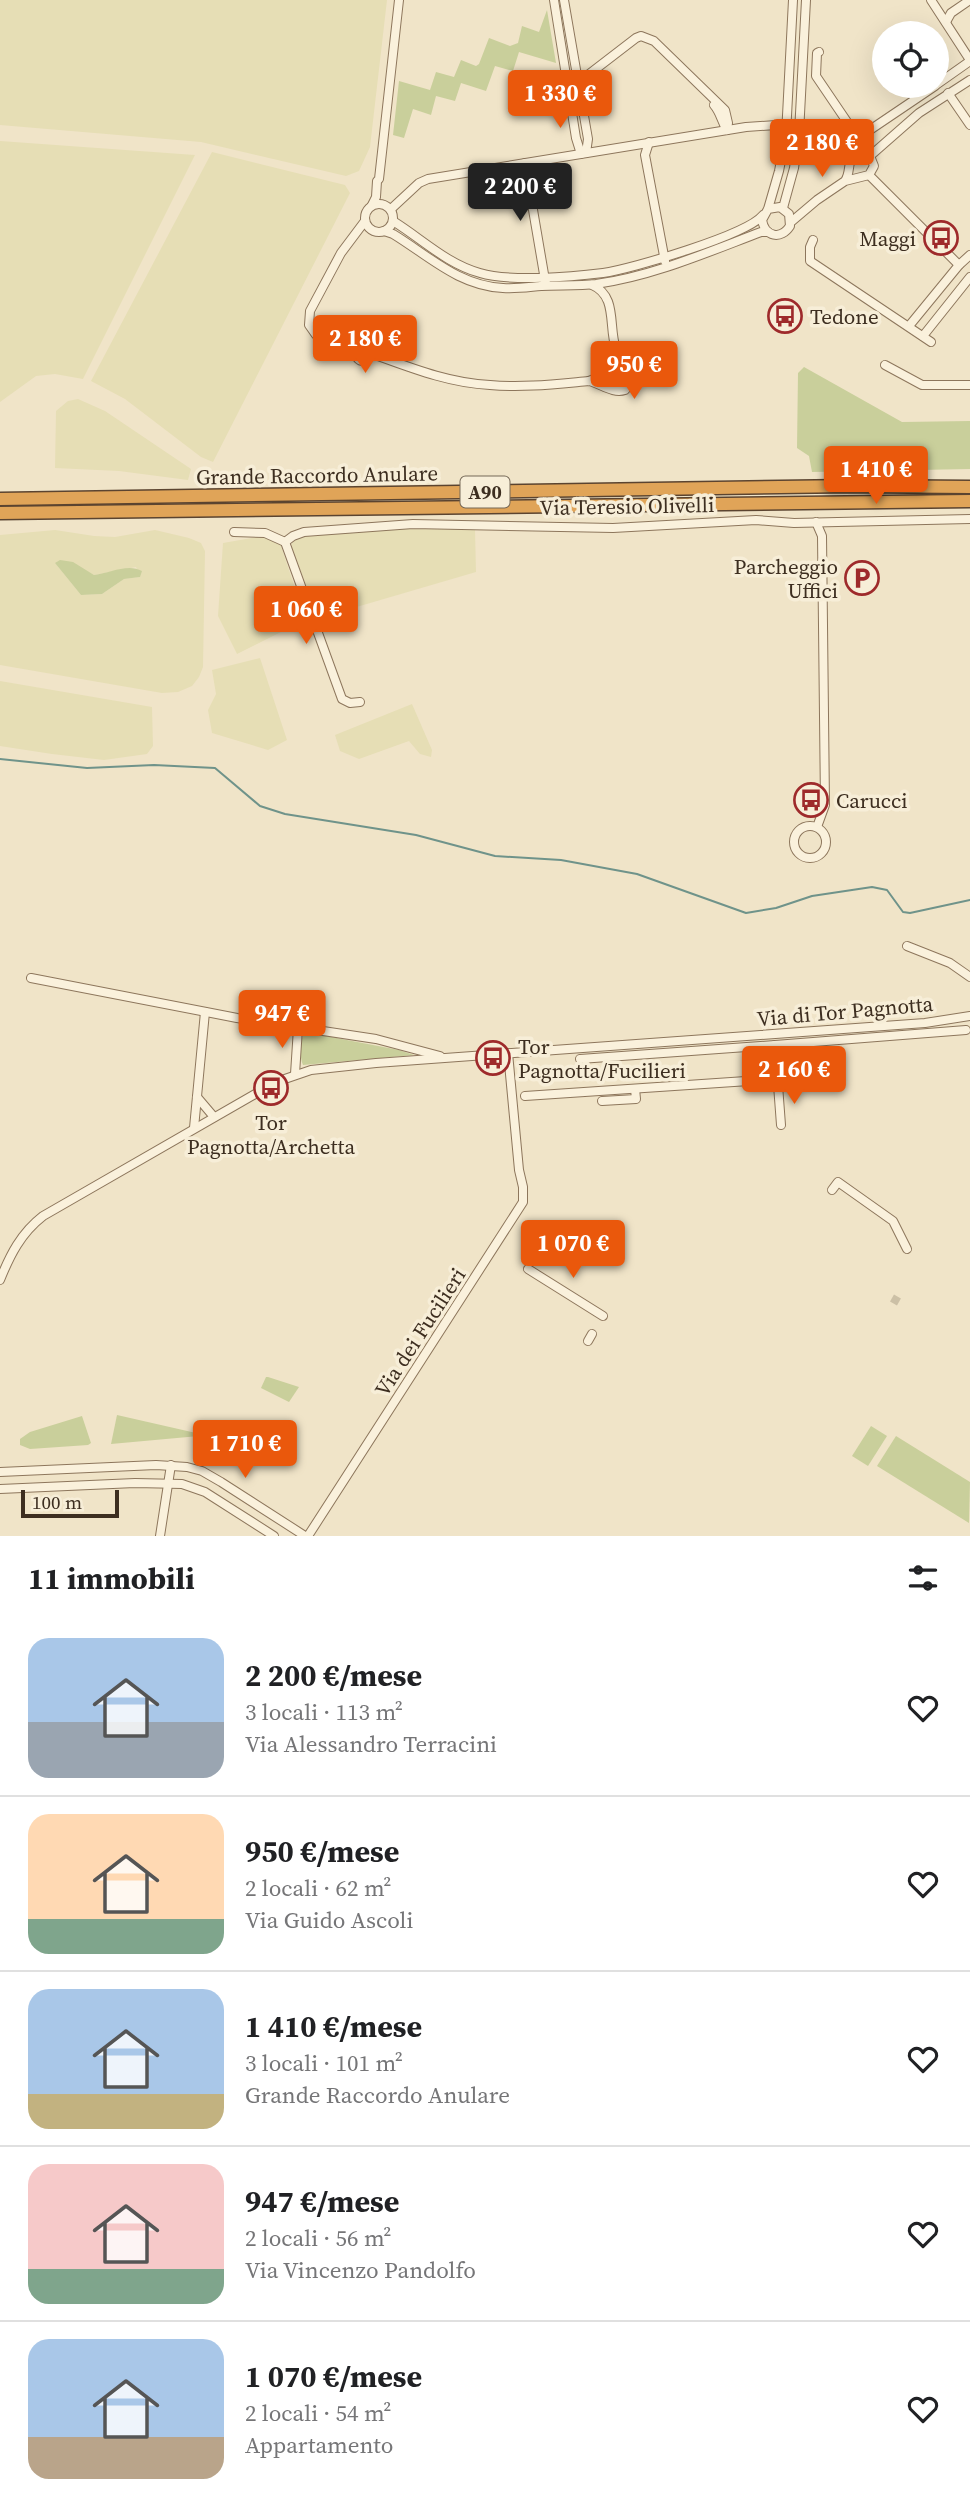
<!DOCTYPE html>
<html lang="it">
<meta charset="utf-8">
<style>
:root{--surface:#fff;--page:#f2f2f2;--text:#202124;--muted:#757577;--line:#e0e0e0;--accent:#ea580c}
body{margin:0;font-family:"Source Serif 4",serif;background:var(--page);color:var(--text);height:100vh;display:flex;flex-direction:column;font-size:26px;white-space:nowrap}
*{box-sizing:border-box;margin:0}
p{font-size:23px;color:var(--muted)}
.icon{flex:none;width:38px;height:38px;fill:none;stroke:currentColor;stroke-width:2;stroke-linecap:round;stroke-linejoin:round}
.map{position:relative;height:1536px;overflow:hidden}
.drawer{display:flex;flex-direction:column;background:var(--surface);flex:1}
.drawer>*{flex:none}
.fabs{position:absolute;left:872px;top:21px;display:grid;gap:14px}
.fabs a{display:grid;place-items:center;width:77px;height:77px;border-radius:50%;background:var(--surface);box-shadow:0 7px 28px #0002;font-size:35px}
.scale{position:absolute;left:21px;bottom:18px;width:98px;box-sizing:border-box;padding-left:7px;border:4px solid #3d2e20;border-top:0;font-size:19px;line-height:24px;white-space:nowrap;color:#3d2e20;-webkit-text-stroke:5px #f7eed8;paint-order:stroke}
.price{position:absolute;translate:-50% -60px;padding:0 16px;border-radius:7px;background:var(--accent);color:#fff;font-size:23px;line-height:46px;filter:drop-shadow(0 2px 4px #0008)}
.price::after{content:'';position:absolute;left:50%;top:42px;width:21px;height:16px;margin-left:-10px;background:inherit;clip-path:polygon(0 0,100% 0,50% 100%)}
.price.selected{background:#222;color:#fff}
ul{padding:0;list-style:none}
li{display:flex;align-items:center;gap:21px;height:175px;padding:0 28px}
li+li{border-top:2px solid var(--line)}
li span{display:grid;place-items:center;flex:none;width:196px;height:140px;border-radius:21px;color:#555}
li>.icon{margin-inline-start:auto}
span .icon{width:84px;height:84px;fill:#fffc;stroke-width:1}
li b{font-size:30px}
h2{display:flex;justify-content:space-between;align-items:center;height:84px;padding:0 28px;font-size:30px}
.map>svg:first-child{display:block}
.farmland{fill:#e6deb5;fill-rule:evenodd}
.green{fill:#c9cf9b}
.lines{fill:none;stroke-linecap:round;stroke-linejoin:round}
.stream{stroke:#6f938a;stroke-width:2}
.minor-tunnel{stroke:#ccc0a6;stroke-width:8;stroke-dasharray:8 4;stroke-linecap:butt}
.minor-casing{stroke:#8d765c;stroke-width:10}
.highway-casing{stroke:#5b4430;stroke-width:15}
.minor{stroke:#faf1dc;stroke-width:8}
.highway{stroke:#e0a458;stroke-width:12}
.labels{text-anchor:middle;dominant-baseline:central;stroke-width:7;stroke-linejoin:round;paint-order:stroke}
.shield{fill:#f7eed8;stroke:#756857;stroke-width:2}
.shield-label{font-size:19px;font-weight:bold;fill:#3d2e20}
.poi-label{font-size:21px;fill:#3d2e20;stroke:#f7eed8;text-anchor:start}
.street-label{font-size:21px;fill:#3d2e20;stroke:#f7eed8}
</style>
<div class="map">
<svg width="970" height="1536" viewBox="0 0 970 1536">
<rect width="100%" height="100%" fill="#f0e4c8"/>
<g class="farmland">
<path d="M0,0H387L370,147L359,171L346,176L201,142L0,125Z"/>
<path d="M0,141L195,155L83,379L55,374L36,376L0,402Z"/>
<path d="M212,152L345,185L350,193L213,462L201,457L125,399L91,381Z"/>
<path d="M78,399L105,411L191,469L188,480L119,471L55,468L56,411L68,401Z"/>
<path d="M413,526L475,529L476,572L319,618L291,546L293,541L303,535Z"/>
<path d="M55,530L94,536L115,537L155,530L189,538L201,543L205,551L203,667L199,677L192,686L178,692L162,693L0,665V535ZM55,563L84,570L94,575L136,567L140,577L124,579L102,594L81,595Z"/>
<path d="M263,536L280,543L302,609L298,619L291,627L237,654L218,616L223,543Z"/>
<path d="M260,658L287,740L268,750L212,733L208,710L216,694L212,670Z"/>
<path d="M0,681L152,707L153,746L147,754L104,760L52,754L0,746Z"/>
<path d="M412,704L432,750L431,757L420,754L409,741L359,759L340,751L335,735Z"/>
</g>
<g class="green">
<path d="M547,10L556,63L519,52L513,71L495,66L486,91L461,83L455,101L436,96L431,115L413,109L404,138L393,135L399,81L430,90L436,72L454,77L461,60L476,66L479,64L489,38L510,46L518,43L522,26L539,32Z"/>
<path d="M804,367L902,422L970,421V469L812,472L809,456L797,448L798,373Z"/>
<path d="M60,560L73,562L94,575C110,573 128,563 142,571L140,577L124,579L102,594L81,595L55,563Z"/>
<path d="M305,1032L399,1050L414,1055L303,1065C299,1057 300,1039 305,1032Z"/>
<path d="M266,1377H268L299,1387L289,1402L261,1388Z"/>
<path d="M117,1415L196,1433L199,1436L111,1444Z"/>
<path d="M82,1416L91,1443L88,1445L30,1449L20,1445V1439L30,1432Z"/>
<path d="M871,1426L887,1436L868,1466L852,1456Z"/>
<path d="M896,1436L970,1482L969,1523L877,1466Z"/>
</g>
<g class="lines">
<path class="stream" d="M0,759L87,768L154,765L215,768L260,806L285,814L416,835L495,856L561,860L637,874L746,913L776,908L812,896L872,887L887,890L903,912L910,913L970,900"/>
<path class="minor-tunnel" d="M892,1298L899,1302"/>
<g class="minor-casing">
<g id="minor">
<path d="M554,0L576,138L581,154"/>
<path d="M564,0L588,139L586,153"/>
<path d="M931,0L970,60"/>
<path d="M946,22L951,13L970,0"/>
<path d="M819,52L817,53L816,76L858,138"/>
<path d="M577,79L584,78L636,38L641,36L654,41L725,110L728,123L727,130"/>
<path d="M936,85L970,61"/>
<path d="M948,93L970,125"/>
<path d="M714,105C721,113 721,121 727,130"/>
<path d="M649,142L645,155L665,261"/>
<path d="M870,156L919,113L970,80"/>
<path d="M851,159L858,138L935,86"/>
<path d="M869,175L959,265"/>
<circle cx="379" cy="218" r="14"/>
<path d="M372,205L376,197L377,181L379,179L399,0"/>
<path d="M783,208L794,168L799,133L806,0"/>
<path d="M391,209L419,183L428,179L746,127L776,125L786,129"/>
<path d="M768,209L780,207L789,214L790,226C781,240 765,237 762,220L768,209L779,171L786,135L793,0"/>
<path d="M393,221C422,239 447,264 480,273C510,282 571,277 603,273C631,269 747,235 763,215"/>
<path d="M791,222L817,200L845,181L869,175L874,166L870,156L864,153L853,156C847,164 851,172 845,181"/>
<path d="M384,231L393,234C429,256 459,286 503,288C516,289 529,287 541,286L546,283L545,280L525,163"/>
<path d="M813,240L810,247V261L931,342"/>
<path d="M541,286C559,285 578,286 596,284C653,276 708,252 761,232H768"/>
<path d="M909,326L959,265L970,255"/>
<path d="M923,336L970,277"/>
<circle cx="363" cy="354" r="7"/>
<path d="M356,351L316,335L309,325L310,311L341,253L365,221"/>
<path d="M370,353C409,367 448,383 490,385C523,388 556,384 589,381C601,384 613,394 625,390L632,382V371C626,364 620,358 616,349C608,327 618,296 592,285"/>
<path d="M885,365L922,385H970"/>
<path d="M589,381L599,377L612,364H624"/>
<path d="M816,522L822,536L825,805L817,827"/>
<path d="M234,532L265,533L285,542L293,536L304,532L413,524L613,528L756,520L794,523L970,519"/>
<path d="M285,542L342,699L350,703L360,702"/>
<circle cx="810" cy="842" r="16"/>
<path d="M907,946L950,963L970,977"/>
<path d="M31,978L237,1018L376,1039L440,1056"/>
<path d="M580,1059L775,1045"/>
<path d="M295,1074L298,1028"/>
<path d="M525,1096L777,1079"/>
<path d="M197,1097L214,1117"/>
<path d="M602,1101L636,1099L635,1089"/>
<path d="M781,1125L775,1045L966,1030"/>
<path d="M194,1128L205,1012"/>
<path d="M832,1190L838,1182L893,1221L907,1249"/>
<path d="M528,1269L603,1316"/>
<path d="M0,1280C10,1255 21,1233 43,1216L276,1082L311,1070L376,1063L925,1023L970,1016"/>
<path d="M588,1341L592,1334"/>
<path d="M0,1472L156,1465L187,1467L202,1471L221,1482L305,1536"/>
<path d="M0,1489L135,1483L182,1484L205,1492L274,1536"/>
<path d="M160,1536L171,1465"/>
<path d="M308,1536L523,1202V1187L519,1170L508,1053"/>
</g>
</g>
<g class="highway-casing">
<g id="highway">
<path d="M0,499L851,486L970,487"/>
<path d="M0,513L970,501"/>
</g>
</g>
<use href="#minor" class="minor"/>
<use href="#highway" class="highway"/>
</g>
<defs>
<g id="bus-ring" transform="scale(1.75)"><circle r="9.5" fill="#f7eed8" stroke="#9e2a2b" stroke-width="1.5"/><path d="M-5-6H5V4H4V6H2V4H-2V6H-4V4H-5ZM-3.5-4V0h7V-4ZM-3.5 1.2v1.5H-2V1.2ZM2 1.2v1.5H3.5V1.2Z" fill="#9e2a2b"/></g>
<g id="parking-ring" transform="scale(1.75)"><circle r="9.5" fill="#f7eed8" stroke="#9e2a2b" stroke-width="1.5"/><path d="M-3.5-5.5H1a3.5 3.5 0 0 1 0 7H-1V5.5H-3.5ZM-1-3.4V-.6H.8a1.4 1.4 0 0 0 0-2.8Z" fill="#9e2a2b"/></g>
</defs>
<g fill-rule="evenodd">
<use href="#bus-ring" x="941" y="238"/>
<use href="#bus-ring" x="785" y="316"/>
<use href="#parking-ring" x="862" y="578"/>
<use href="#bus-ring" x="811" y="800"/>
<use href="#bus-ring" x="493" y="1058"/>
<use href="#bus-ring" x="271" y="1088"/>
</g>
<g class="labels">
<rect class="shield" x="460.5" y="476.5" width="49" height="31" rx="5"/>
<g class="shield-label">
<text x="485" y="492">A90</text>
</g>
<g class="poi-label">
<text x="916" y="238" text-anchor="end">Maggi</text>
<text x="810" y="316">Tedone</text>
<text x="838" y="566" text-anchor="end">Parcheggio<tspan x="838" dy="24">Uffici</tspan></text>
<text x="836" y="800">Carucci</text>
<text x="518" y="1046">Tor<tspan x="518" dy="24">Pagnotta/Fucilieri</tspan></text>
<text x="271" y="1122" text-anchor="middle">Tor<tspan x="271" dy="24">Pagnotta/Archetta</tspan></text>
</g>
<g class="street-label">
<text transform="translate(317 475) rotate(-1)">Grande Raccordo Anulare</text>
<text transform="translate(627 506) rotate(-1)">Via Teresio Olivelli</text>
<text transform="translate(845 1011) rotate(-5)">Via di Tor Pagnotta</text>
<text transform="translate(420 1332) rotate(-57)">Via dei Fucilieri</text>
</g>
</g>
</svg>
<div class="fabs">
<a><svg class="icon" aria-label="locate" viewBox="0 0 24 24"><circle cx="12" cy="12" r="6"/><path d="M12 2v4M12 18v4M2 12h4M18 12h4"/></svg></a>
</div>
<div class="scale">100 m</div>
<b class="price" style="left:560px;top:130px">1 330 €</b>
<b class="price" style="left:822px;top:179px">2 180 €</b>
<b class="price selected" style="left:520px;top:223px">2 200 €</b>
<b class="price" style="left:365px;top:375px">2 180 €</b>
<b class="price" style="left:634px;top:401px">950 €</b>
<b class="price" style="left:876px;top:506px">1 410 €</b>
<b class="price" style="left:306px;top:646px">1 060 €</b>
<b class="price" style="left:282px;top:1050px">947 €</b>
<b class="price" style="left:794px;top:1106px">2 160 €</b>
<b class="price" style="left:573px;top:1280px">1 070 €</b>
<b class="price" style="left:245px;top:1480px">1 710 €</b>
</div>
<section class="drawer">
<h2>11 immobili<svg class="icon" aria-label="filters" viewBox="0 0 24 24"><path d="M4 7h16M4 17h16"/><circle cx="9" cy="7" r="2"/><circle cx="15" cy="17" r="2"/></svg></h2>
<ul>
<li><span style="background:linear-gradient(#a9c7e8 60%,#9aa5b1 0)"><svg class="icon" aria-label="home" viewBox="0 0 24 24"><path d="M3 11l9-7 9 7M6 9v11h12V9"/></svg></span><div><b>2 200 €/mese</b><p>3 locali · 113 m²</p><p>Via Alessandro Terracini</p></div><svg class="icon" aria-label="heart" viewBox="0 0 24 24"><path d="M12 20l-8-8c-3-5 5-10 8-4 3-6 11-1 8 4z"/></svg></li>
<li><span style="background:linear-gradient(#ffd9b3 75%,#7fa58c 0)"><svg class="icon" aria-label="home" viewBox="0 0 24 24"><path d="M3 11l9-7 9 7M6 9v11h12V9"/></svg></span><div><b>950 €/mese</b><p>2 locali · 62 m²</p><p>Via Guido Ascoli</p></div><svg class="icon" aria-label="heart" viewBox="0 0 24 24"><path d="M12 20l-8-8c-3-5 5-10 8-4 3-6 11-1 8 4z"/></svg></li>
<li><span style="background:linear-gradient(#a9c7e8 75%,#c2b280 0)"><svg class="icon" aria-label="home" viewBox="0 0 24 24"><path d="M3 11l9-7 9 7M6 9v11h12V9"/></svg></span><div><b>1 410 €/mese</b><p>3 locali · 101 m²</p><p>Grande Raccordo Anulare</p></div><svg class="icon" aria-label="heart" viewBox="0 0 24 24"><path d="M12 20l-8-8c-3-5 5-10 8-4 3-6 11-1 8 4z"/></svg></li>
<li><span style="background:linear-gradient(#f6c9c9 75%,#7fa58c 0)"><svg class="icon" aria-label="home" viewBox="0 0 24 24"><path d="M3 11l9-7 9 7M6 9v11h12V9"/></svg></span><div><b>947 €/mese</b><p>2 locali · 56 m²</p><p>Via Vincenzo Pandolfo</p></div><svg class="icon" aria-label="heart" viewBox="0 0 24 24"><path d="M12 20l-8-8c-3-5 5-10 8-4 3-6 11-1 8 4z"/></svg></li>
<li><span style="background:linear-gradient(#a9c7e8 70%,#b9a48a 0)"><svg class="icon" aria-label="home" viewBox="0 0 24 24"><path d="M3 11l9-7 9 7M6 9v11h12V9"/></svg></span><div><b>1 070 €/mese</b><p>2 locali · 54 m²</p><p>Appartamento</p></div><svg class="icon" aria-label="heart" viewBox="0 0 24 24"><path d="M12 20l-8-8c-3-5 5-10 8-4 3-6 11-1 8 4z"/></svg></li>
</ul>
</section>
